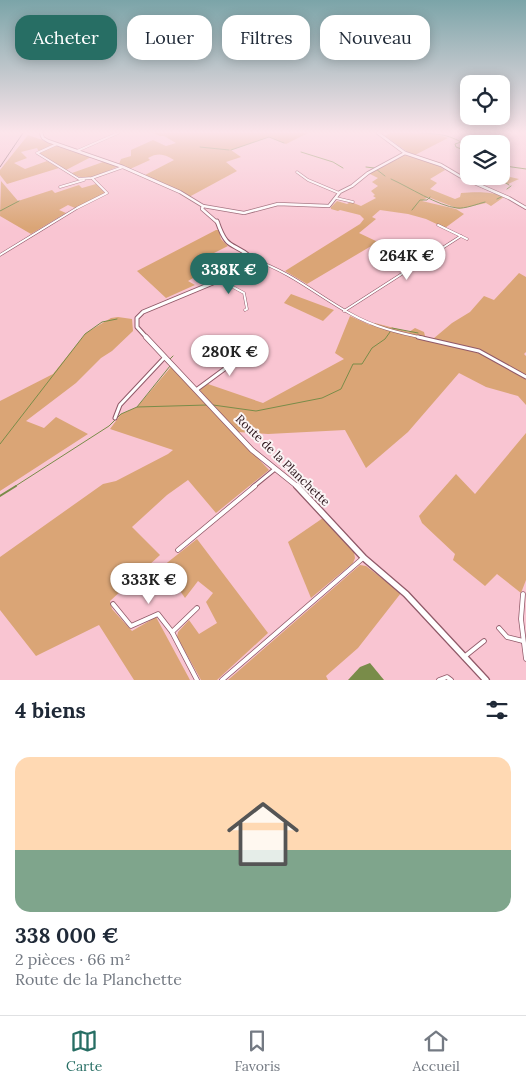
<!DOCTYPE html>
<html lang="fr">
<meta charset="utf-8">
<style>
:root{--surface:#fff;--page:#f6f6f7;--text:#1f2937;--muted:#747a83;--line:#e0e1e3;--accent:#276e64}
body{margin:0;font-family:Lora,serif;background:var(--page);color:var(--text);height:100vh;display:flex;flex-direction:column;font-size:19px;white-space:nowrap}
*{box-sizing:border-box;margin:0}
p{font-size:16px;color:var(--muted)}
.icon{flex:none;width:28px;height:28px;fill:none;stroke:currentColor;stroke-width:2;stroke-linecap:round;stroke-linejoin:round}
.map{position:relative;height:680px;overflow:hidden}
.details{display:flex;flex-direction:column;background:var(--surface);flex:1}
.details>*{flex:none}
.guide{position:absolute;left:15px;top:15px;width:496px;height:45px;display:flex;gap:10px}
.tools{position:absolute;left:460px;top:75px;display:grid;gap:10px}
.tools a{display:grid;place-items:center;width:50px;height:50px;border-radius:10px;background:var(--surface);box-shadow:0 2px 12px #0003;font-size:25px}
.price{position:absolute;translate:-50% -42px;padding:0 11px;border-radius:18px;background:#fff;color:#222;font-size:16px;line-height:32px;filter:drop-shadow(0 1px 2px #0008)}
.price::after{content:'';position:absolute;left:50%;top:30px;width:15px;height:11px;margin-left:-8px;background:inherit;clip-path:polygon(0 0,100% 0,50% 100%)}
.price.selected{background:var(--accent);color:#fff}
ul{padding:0;list-style:none}
li{display:grid;align-content:center;gap:10px;height:265px;padding:0 15px}
li span{display:grid;place-items:center;height:155px;border-radius:15px;color:#555}
li>.icon{margin-inline-start:auto}
span .icon{width:90px;height:90px;fill:#fffc;stroke-width:1}
li b{font-size:21px}
h2{display:flex;justify-content:space-between;align-items:center;height:60px;padding:0 15px;font-size:21px}
.pill{padding:0 18px;border-radius:15px;background:var(--surface);box-shadow:0 2px 12px #0003;font-size:18px;line-height:45px}
.pill.selected{background:var(--accent);color:#fff}
.dock{display:flex;justify-content:space-around;align-items:center;height:70px;border-top:1px solid var(--line);background:var(--surface);font-size:14px;color:var(--muted)}
.dock a{display:grid;justify-items:center;gap:2px}
.dock .selected{color:var(--accent)}
.map>svg:first-child{display:block}
.green{fill:#daa576}
.water{fill:#798c49}
.lines{fill:none;stroke-linecap:round;stroke-linejoin:round}
.stream-far1{stroke:#798c49;stroke-width:1}
.stream{stroke:#798c49;stroke-width:2}
.minor-far2-casing{stroke:#905968;stroke-width:3}
.minor-far1-casing{stroke:#905968;stroke-width:5}
.minor-casing{stroke:#905968;stroke-width:5.5}
.tertiary-far3-casing{stroke:#905968;stroke-width:4}
.tertiary-far2-casing{stroke:#905968;stroke-width:5}
.tertiary-far1-casing{stroke:#905968;stroke-width:6}
.tertiary-casing{stroke:#905968;stroke-width:8}
.minor-far2{stroke:#fff;stroke-width:2}
.minor-far1{stroke:#fff;stroke-width:3}
.minor{stroke:#fff;stroke-width:4}
.tertiary-far3{stroke:#fff;stroke-width:2.5}
.tertiary-far2{stroke:#fff;stroke-width:3}
.tertiary-far1{stroke:#fff;stroke-width:4.5}
.tertiary{stroke:#fff;stroke-width:5.5}
.rail{stroke:#6b4b54;stroke-width:1}
.labels{text-anchor:middle;dominant-baseline:central;stroke-width:4;stroke-linejoin:round;paint-order:stroke}
.street-label{font-size:12px;fill:#291319;stroke:#fbf4f5}
</style>
<div class="map">
<svg width="526" height="680" viewBox="0 0 526 680">
<rect width="100%" height="100%" fill="#f9c5d2"/>
<g class="green">
<path d="M153,133H308L286,144L269,137L231,150L241,157L226,162L237,171L189,197L145,175L174,160C165,154 158,152 148,158L150,160L130,169L119,164L121,159L131,156V150L153,140L166,146L176,143L164,136H160Z"/>
<path d="M390,133C405,133 435,132 448,138L413,156L385,136Z"/>
<path d="M28,135L54,144L39,152L37,148L21,152L27,158L14,163L25,169L47,161L59,168L7,184L0,175V170Z"/>
<path d="M57,145L91,157L66,170L39,153Z"/>
<path d="M403,153L437,165L445,170L430,179L437,183L430,189L455,199L460,197L461,193C474,192 492,191 504,197L491,206L486,203L459,209L428,197L422,201L456,209L464,214L445,228L426,219L408,214L380,210L372,217L376,219L359,233L378,242L307,284L285,271L360,224L364,219L360,215L340,210L338,211L331,209V207L337,201L347,204L351,202L361,206L376,198L373,196L375,195L371,191L378,186L372,182L378,178L368,173Z"/>
<path d="M103,162L119,166C104,172 86,184 72,173Z"/>
<path d="M469,174V176L501,175L519,179L508,184L499,181L493,184L484,180L478,183L463,177Z"/>
<path d="M1,181L18,201L52,190L55,193L79,185L82,188L96,184L105,193L75,208L68,205L59,210L66,213L31,234L0,216Z"/>
<path d="M216,230H219L221,239L228,246L200,260L212,267L188,281L195,285L166,298L137,271Z"/>
<path d="M519,273L526,277V352L524,354L526,356V405L518,396L486,387L459,373L408,432L366,468L345,430L268,434L238,432L200,391L201,388L208,384L263,403L344,359L335,353L350,316L370,325L375,323L409,332L415,328L424,332L425,336L433,339L452,323L470,312L484,296L494,300Z"/>
<path d="M291,294L334,310L323,321L284,303Z"/>
<path d="M118,317L132,319L133,331L112,351L101,358L76,383L26,421L44,428L56,417L88,434L0,491V401L53,374L86,333L111,318Z"/>
<path d="M171,367L269,470L216,513L188,480L167,495L132,527L160,555L110,601L112,609L132,631L156,617L190,680H134L99,625L36,656L0,610V557L103,484L116,481L168,454L173,450L110,429L121,414L137,407Z"/>
<path d="M526,433V580L521,593L497,574L485,586L453,560L455,554L422,523L419,516L456,474L475,494Z"/>
<path d="M323,518L354,552L355,558L353,563L311,598L288,542Z"/>
<path d="M197,539L268,633L217,680H201L177,637L178,632L189,620L199,634L217,623L206,602L213,593L198,581L185,598L163,566Z"/>
<path d="M360,565L366,566L401,593L358,648L326,676L328,680H228Z"/>
</g>
<path class="water" d="M370,663L384,680H348L360,667Z"/>
<g class="lines">
<g class="stream-far1">
<path d="M421,133C440,134 454,135 469,148"/>
<path d="M461,142L455,144L456,147L469,152"/>
<path d="M200,147L229,150"/>
<path d="M231,150L269,137L284,143"/>
<path d="M301,152L333,162L343,168"/>
<path d="M501,163L505,166L526,169"/>
<path d="M366,167L374,168"/>
<path d="M376,169L385,176"/>
<path d="M501,172L506,167"/>
<path d="M495,176L509,185"/>
<path d="M391,179C409,187 438,206 457,208C465,209 477,204 485,202"/>
<path d="M507,189L511,186"/>
<path d="M497,199L503,196"/>
<path d="M412,210L420,200H427L430,197"/>
<path d="M0,211L19,201"/>
<path d="M392,328L418,333"/>
<path d="M170,359L173,356"/>
<path d="M213,405L256,411L322,398L341,389L353,364H362L372,348L385,339L390,332"/>
<path d="M137,407L170,366L166,362"/>
<path d="M0,444L85,334L102,322L117,319"/>
<path d="M14,487L109,426L121,414L137,407L207,405"/>
</g>
<path class="stream" d="M0,496L16,486"/>
<g class="minor-far2-casing">
<g id="minor-far2">
<path d="M57,144L37,153L79,179L92,178L123,167"/>
<path d="M77,151L118,133"/>
<path d="M297,172L308,180L339,193"/>
<path d="M60,187L84,180"/>
<path d="M336,198L353,202"/>
<path d="M438,225L467,239"/>
<path d="M0,255L77,208L107,193L92,178"/>
<path d="M254,260C291,272 318,296 351,314C374,327 399,333 424,338"/>
<path d="M220,280L244,293L247,309L245,310"/>
<path d="M344,311L461,236"/>
</g>
</g>
<g class="minor-far1-casing">
<g id="minor-far1">
<path d="M418,337L479,351L526,377"/>
<path d="M196,390L253,348"/>
<path d="M115,418L120,405L165,357"/>
<path d="M253,487L275,469"/>
</g>
</g>
<g class="minor-casing">
<g id="minor">
<path d="M178,550L255,486"/>
<path d="M523,594L521,619L526,659"/>
<path d="M113,604L131,626L158,614L172,632"/>
<path d="M197,608L172,632L197,680"/>
<path d="M499,628L507,637L523,641"/>
<path d="M464,657L484,641"/>
<path d="M222,680L363,558"/>
<path d="M439,680L447,677L451,680"/>
</g>
</g>
<g class="tertiary-far3-casing">
<g id="tertiary-far3">
<path d="M41,133L43,138L48,141L123,167L180,192L203,206L244,213L278,204L329,206L340,192L352,186L368,173L405,153L441,165L463,178L509,198L526,208"/>
<path d="M378,133L405,153"/>
<path d="M203,206L202,209L218,223"/>
</g>
</g>
<g class="tertiary-far2-casing">
<path id="tertiary-far2" d="M147,338L137,327V318L143,312L220,280L253,262V259C232,240 228,253 217,221"/>
</g>
<g class="tertiary-far1-casing">
<path id="tertiary-far1" d="M146,337L252,450L298,487"/>
</g>
<g class="tertiary-casing">
<path id="tertiary" d="M297,486L364,558L406,594L486,680"/>
</g>
<use href="#minor-far2" class="minor-far2"/>
<use href="#minor-far1" class="minor-far1"/>
<use href="#minor" class="minor"/>
<use href="#tertiary-far3" class="tertiary-far3"/>
<use href="#tertiary-far2" class="tertiary-far2"/>
<use href="#tertiary-far1" class="tertiary-far1"/>
<use href="#tertiary" class="tertiary"/>
<path class="rail" d="M0,167L23,133"/>
</g>
<linearGradient id="sky" x2="0" y2="1"><stop stop-color="#7ba4a8"/><stop offset="0.58" stop-color="#fce5eb"/><stop offset="1" stop-color="#fce5eb" stop-opacity="0"/></linearGradient>
<rect width="526" height="228" fill="url(#sky)"/>
<g class="labels">
<g class="street-label">
<text transform="translate(283 460) rotate(44)">Route de la Planchette</text>
</g>
</g>
</svg>
<div class="tools">
<a><svg class="icon" aria-label="locate" viewBox="0 0 24 24"><circle cx="12" cy="12" r="6"/><path d="M12 2v4M12 18v4M2 12h4M18 12h4"/></svg></a>
<a><svg class="icon" aria-label="layers" viewBox="0 0 24 24"><path d="M12 4l9 5-9 5-9-5zM3 14l9 5 9-5"/></svg></a>
</div>
<b class="price" style="left:407px;top:281px">264K €</b>
<b class="price selected" style="left:229px;top:295px">338K €</b>
<b class="price" style="left:230px;top:377px">280K €</b>
<b class="price" style="left:149px;top:605px">333K €</b>
<div class="guide">
<a class="pill selected">Acheter</a>
<a class="pill">Louer</a>
<a class="pill">Filtres</a>
<a class="pill">Nouveau</a>
</div>
</div>
<section class="details">
<h2>4 biens<svg class="icon" aria-label="filters" viewBox="0 0 24 24"><path d="M4 7h16M4 17h16"/><circle cx="9" cy="7" r="2"/><circle cx="15" cy="17" r="2"/></svg></h2>
<ul>
<li><span style="background:linear-gradient(#ffd9b3 60%,#7fa58c 0)"><svg class="icon" aria-label="home" viewBox="0 0 24 24"><path d="M3 11l9-7 9 7M6 9v11h12V9"/></svg></span><div><b>338 000 €</b><p>2 pièces · 66 m²</p><p>Route de la Planchette</p></div></li>
</ul>
</section>
<nav class="dock">
<a class="selected"><svg class="icon" aria-label="map" viewBox="0 0 24 24"><path d="M3 6l6-2 6 2 6-2v14l-6 2-6-2-6 2zM9 4v14M15 6v14"/></svg>Carte</a>
<a><svg class="icon" aria-label="saved" viewBox="0 0 24 24"><path d="M7 4h10v16l-5-4-5 4z"/></svg>Favoris</a>
<a><svg class="icon" aria-label="home" viewBox="0 0 24 24"><path d="M3 11l9-7 9 7M6 9v11h12V9"/></svg>Accueil</a>
</nav>
